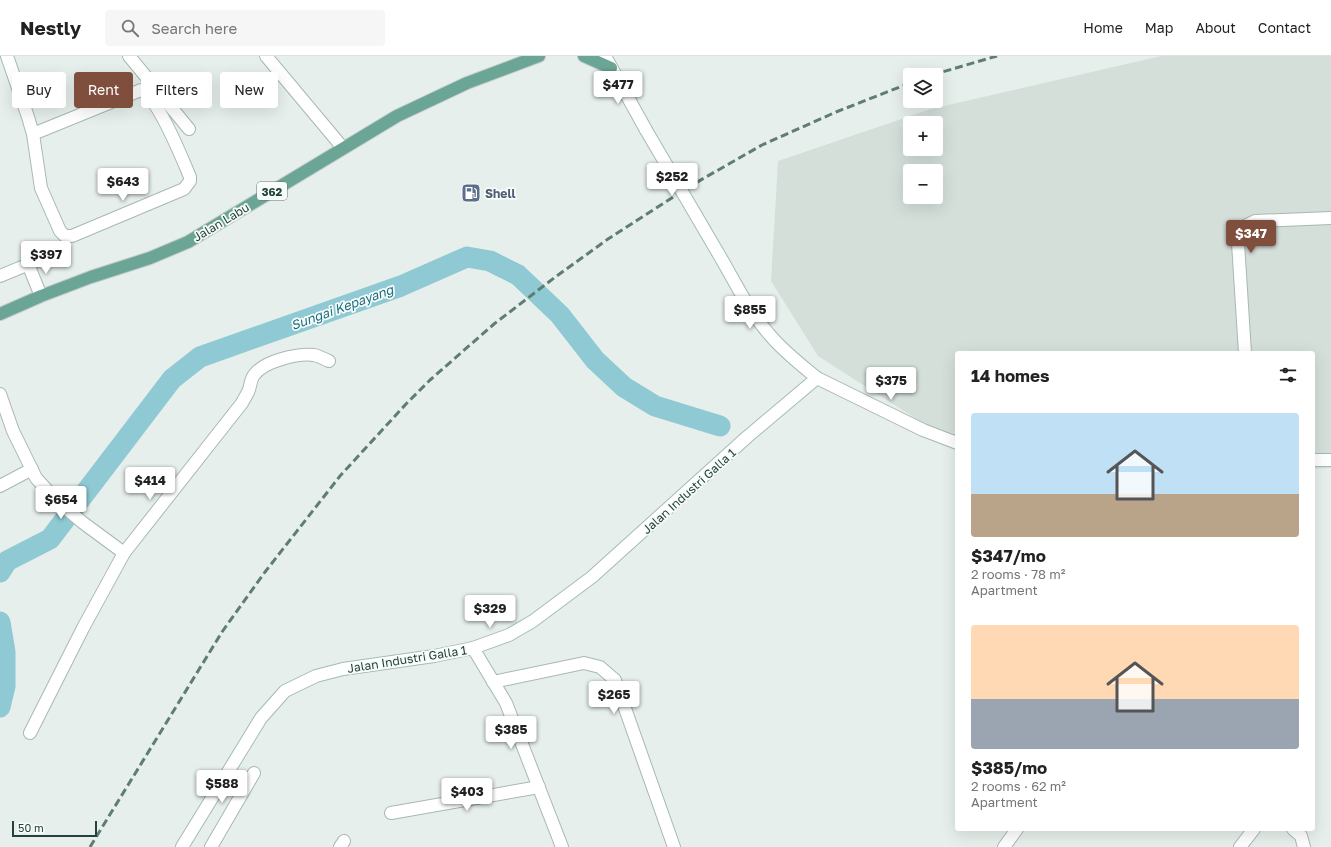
<!DOCTYPE html>
<meta charset="utf-8">
<style>
:root{--surface:#fff;--page:#f6f6f6;--text:#222;--muted:#767676;--line:#e0e0e0;--accent:#804e3d}
body{margin:0;font-family:"Golos Text",sans-serif;background:var(--page);color:var(--text);height:100vh;display:flex;flex-direction:column;font-size:15px;white-space:nowrap}
*{box-sizing:border-box;margin:0}
p{font-size:13px;color:var(--muted)}
.icon{flex:none;width:22px;height:22px;fill:none;stroke:currentColor;stroke-width:2;stroke-linecap:round;stroke-linejoin:round}
.map{position:relative;flex:1;overflow:hidden}
.drawer{position:absolute;left:955px;top:295px;width:360px;height:480px;display:flex;flex-direction:column;background:var(--surface);border-radius:4px;box-shadow:0 4px 16px #0002}
.drawer>*{flex:none}
.guide{position:absolute;left:12px;top:16px;width:380px;height:36px;display:flex;gap:8px}
.tools{position:absolute;left:903px;top:12px;display:grid;gap:8px}
.tools a{display:grid;place-items:center;width:40px;height:40px;border-radius:4px;background:var(--surface);box-shadow:0 4px 16px #0002;font-size:20px}
.scale{position:absolute;left:12px;bottom:10px;width:85px;box-sizing:border-box;padding-left:4px;border:2px solid #24423a;border-top:0;font-size:11px;line-height:14px;white-space:nowrap;color:#24423a;-webkit-text-stroke:3px #f7fbf9;paint-order:stroke}
.price{position:absolute;translate:-50% -34px;padding:0 9px;border-radius:4px;background:#fff;color:#222;font-size:13px;line-height:26px;filter:drop-shadow(0 1px 2px #0008)}
.price::after{content:'';position:absolute;left:50%;top:24px;width:12px;height:9px;margin-left:-6px;background:inherit;clip-path:polygon(0 0,100% 0,50% 100%)}
.price.selected{background:var(--accent);color:#fff}
ul{padding:0;list-style:none}
li{display:grid;align-content:center;gap:8px;height:212px;padding:0 16px}
li span{display:grid;place-items:center;height:124px;border-radius:4px;color:#555}
li>.icon{margin-inline-start:auto}
span .icon{width:72px;height:72px;fill:#fffc;stroke-width:1}
li b{font-size:17px}
h2{display:flex;justify-content:space-between;align-items:center;height:48px;padding:0 16px;font-size:17px}
.pill{padding:0 14px;border-radius:4px;background:var(--surface);box-shadow:0 4px 16px #0002;font-size:14px;line-height:36px}
.pill.selected{background:var(--accent);color:#fff}
header{display:flex;align-items:center;gap:24px;box-sizing:border-box;height:56px;padding:0 20px;background:var(--surface);border-bottom:1px solid var(--line)}
header strong{font-size:19px}
nav{display:flex;gap:22px;margin-inline-start:auto;font-size:14px}
.search{width:280px;height:36px;background:var(--page);display:flex;align-items:center;gap:10px;box-sizing:border-box;padding:0 14px;border-radius:4px;color:var(--muted);font-size:15px}
.map>svg:first-child{display:block}
.built{fill:#d4dfda;fill-rule:evenodd}
.lines{fill:none;stroke-linecap:round;stroke-linejoin:round}
.river{stroke:#8ec9d4;stroke-width:21}
.street-casing{stroke:#a8b8b2;stroke-width:14}
.secondary-casing{stroke:#a4bbb3;stroke-width:14}
.primary-casing{stroke:#c2cac8;stroke-width:14}
.street{stroke:#fff;stroke-width:12}
.secondary{stroke:#fff;stroke-width:12}
.primary{stroke:#6aa596;stroke-width:12}
.rail{stroke:#5f7d75;stroke-width:3;stroke-dasharray:8 4;stroke-linecap:butt}
.secondary-bridge-casing{stroke:#a4bbb3;stroke-width:14;stroke-linecap:butt}
.secondary-bridge{stroke:#fff;stroke-width:12}
.labels{text-anchor:middle;dominant-baseline:central;stroke-width:3.5;stroke-linejoin:round;paint-order:stroke}
.shield{fill:#f7fbf9;stroke:#637a73;stroke-width:1}
.shield-label{font-size:11px;font-weight:bold;fill:#24423a}
.service-label{font-size:12px;font-weight:bold;fill:#4e5e75;stroke:#f7fbf9;text-anchor:start}
.street-label{font-size:12px;fill:#24423a;stroke:#f7fbf9}
.water-label{font-size:13px;font-style:italic;fill:#1c6f80;stroke:#f7fbf9}
</style>
<header>
<strong>Nestly</strong>
<div class="search"><svg class="icon" aria-label="search" viewBox="0 0 24 24"><circle cx="10" cy="10" r="6"/><path d="M15 15l6 6"/></svg>Search here</div>
<nav><a>Home</a><a>Map</a><a>About</a><a>Contact</a></nav>
</header>
<div class="map">
<svg width="1331" height="791" viewBox="0 0 1331 791">
<rect width="100%" height="100%" fill="#e6efeb"/>
<path class="built" d="M1161,0H1331V412L1313,413V297H957V389L818,300L771,225L778,105L931,53ZM910,67H936V93H910ZM910,115H936V141H910Z"/>
<g class="lines">
<g class="river">
<path d="M0,516L7,505L50,483L172,323L200,301L401,230L467,201L490,205L518,219L560,259L595,304L624,331L655,350L720,370"/>
<path d="M0,566L5,596V630L0,651"/>
</g>
<g class="street-casing">
<g id="street">
<path d="M7,0L28,61L33,78L41,132L60,175L65,180H72L184,133L190,125V121C182,102 158,42 141,34L33,78"/>
<path d="M129,0L189,73"/>
<path d="M266,0L343,92"/>
<path d="M28,208L41,240"/>
<path d="M0,220L51,199"/>
<path d="M1245,297L1238,187L1243,171L1255,165L1331,162"/>
<path d="M817,322L923,374L957,387"/>
<path d="M0,338L13,375L36,422L55,443L82,466L124,497"/>
<path d="M1313,404H1331"/>
<path d="M0,430L32,413"/>
<path d="M473,592L506,647L562,791"/>
<path d="M493,626L584,607L600,611L615,624L674,791"/>
<path d="M30,677L83,572L124,497L242,347C244,343 246,340 248,336C251,330 250,324 254,319C264,305 298,297 314,299C319,300 324,303 329,305"/>
<path d="M391,757L539,731"/>
<path d="M1293,773L1301,780L1304,791"/>
<path d="M211,791L254,717"/>
<path d="M340,791L344,785"/>
<path d="M1004,791L1017,773"/>
<path d="M1240,791L1254,773"/>
</g>
</g>
<g class="secondary-casing">
<g id="secondary">
<path d="M605,0L646,74"/>
<path d="M182,791L261,662L285,635L316,620L343,613L434,600L473,592L509,579L533,565L592,521L747,381L817,322C800,308 783,295 769,278C748,254 734,224 718,197"/>
</g>
</g>
<g class="primary-casing">
<g id="primary">
<path d="M584,0L611,12"/>
<path d="M0,258L41,240L91,221L150,202L188,186L397,60L467,27L539,0"/>
</g>
</g>
<use href="#street" class="street"/>
<use href="#secondary" class="secondary"/>
<use href="#primary" class="primary"/>
<g class="rail">
<path d="M932,19L997,0"/>
<path d="M90,791L222,576L265,516L340,420L406,348L430,324L494,268L554,222L608,183L692,129L762,89L836,56L910,27"/>
</g>
<g class="secondary-bridge-casing">
<path id="secondary-bridge" d="M646,74L718,197"/>
</g>
<use href="#secondary-bridge" class="secondary-bridge"/>
</g>
<defs>
<g id="fuel-square" transform="scale(1)"><rect x="-9" y="-9" width="18" height="18" rx="4" fill="#5c6f8a" stroke="#f7fbf9"/><path d="M-5.5-6h7V0h2V4h1.3V-2.5L3-4.5l.8-.8L6-3V5H2.5V1h-1V6h-7ZM-4.2-4.7v3.2H.2V-4.7Z" fill="#fff"/></g>
</defs>
<g fill-rule="evenodd">
<use href="#fuel-square" x="471" y="137"/>
</g>
<g class="labels">
<rect class="shield" x="257" y="126" width="30" height="18" rx="3"/>
<g class="shield-label">
<text x="272" y="135">362</text>
</g>
<g class="service-label">
<text x="485" y="137">Shell</text>
</g>
<g class="street-label">
<text transform="translate(221 166) rotate(-31)">Jalan Labu</text>
<text transform="translate(689 435) rotate(-42)">Jalan Industri Galla 1</text>
<text transform="translate(407 603) rotate(-9)">Jalan Industri Galla 1</text>
</g>
<g class="water-label">
<text transform="translate(342 251) rotate(-20)">Sungai Kepayang</text>
</g>
</g>
</svg>
<div class="tools">
<a><svg class="icon" aria-label="layers" viewBox="0 0 24 24"><path d="M12 4l9 5-9 5-9-5zM3 14l9 5 9-5"/></svg></a>
<a>+</a>
<a>−</a>
</div>
<div class="scale">50 m</div>
<b class="price" style="left:618px;top:49px">$477</b>
<b class="price" style="left:672px;top:141px">$252</b>
<b class="price" style="left:123px;top:146px">$643</b>
<b class="price selected" style="left:1251px;top:198px">$347</b>
<b class="price" style="left:46px;top:219px">$397</b>
<b class="price" style="left:750px;top:274px">$855</b>
<b class="price" style="left:891px;top:345px">$375</b>
<b class="price" style="left:150px;top:445px">$414</b>
<b class="price" style="left:61px;top:464px">$654</b>
<b class="price" style="left:490px;top:573px">$329</b>
<b class="price" style="left:614px;top:659px">$265</b>
<b class="price" style="left:511px;top:694px">$385</b>
<b class="price" style="left:222px;top:748px">$588</b>
<b class="price" style="left:467px;top:756px">$403</b>
<div class="guide">
<a class="pill">Buy</a>
<a class="pill selected">Rent</a>
<a class="pill">Filters</a>
<a class="pill">New</a>
</div>
<section class="drawer">
<h2>14 homes<svg class="icon" aria-label="filters" viewBox="0 0 24 24"><path d="M4 7h16M4 17h16"/><circle cx="9" cy="7" r="2"/><circle cx="15" cy="17" r="2"/></svg></h2>
<ul>
<li><span style="background:linear-gradient(#bfe0f5 65%,#b9a48a 0)"><svg class="icon" aria-label="home" viewBox="0 0 24 24"><path d="M3 11l9-7 9 7M6 9v11h12V9"/></svg></span><div><b>$347/mo</b><p>2 rooms · 78 m²</p><p>Apartment</p></div></li>
<li><span style="background:linear-gradient(#ffd9b3 60%,#9aa5b1 0)"><svg class="icon" aria-label="home" viewBox="0 0 24 24"><path d="M3 11l9-7 9 7M6 9v11h12V9"/></svg></span><div><b>$385/mo</b><p>2 rooms · 62 m²</p><p>Apartment</p></div></li>
</ul>
</section>
</div>
